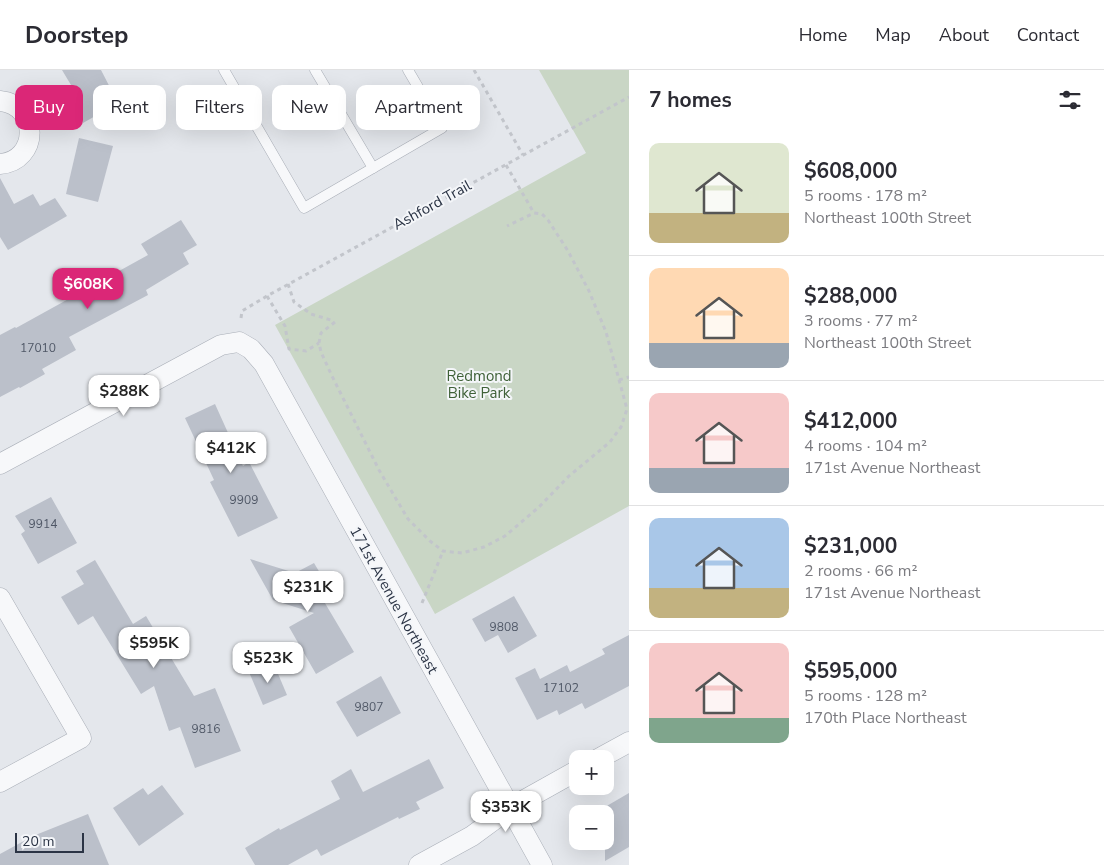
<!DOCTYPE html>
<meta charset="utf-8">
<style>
:root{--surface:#fff;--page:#f7f7f7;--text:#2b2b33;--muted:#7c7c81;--line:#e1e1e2;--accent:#db2777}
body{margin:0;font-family:"Nunito Sans",sans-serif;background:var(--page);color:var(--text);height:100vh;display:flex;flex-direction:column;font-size:19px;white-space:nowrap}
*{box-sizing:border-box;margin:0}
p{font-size:16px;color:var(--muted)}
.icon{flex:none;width:28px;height:28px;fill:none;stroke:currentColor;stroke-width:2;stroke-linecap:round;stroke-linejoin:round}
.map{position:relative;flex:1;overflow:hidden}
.side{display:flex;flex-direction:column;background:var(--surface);width:475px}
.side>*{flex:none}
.banner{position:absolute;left:15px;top:15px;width:475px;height:45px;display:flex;gap:10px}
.tools{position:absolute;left:569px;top:680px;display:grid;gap:10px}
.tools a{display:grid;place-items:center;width:45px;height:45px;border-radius:10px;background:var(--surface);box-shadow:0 5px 20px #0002;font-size:25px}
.scale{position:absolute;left:15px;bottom:12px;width:69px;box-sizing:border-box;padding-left:5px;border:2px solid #2b3445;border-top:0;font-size:14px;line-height:18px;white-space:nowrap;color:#2b3445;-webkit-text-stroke:4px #f4f6f9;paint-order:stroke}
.price{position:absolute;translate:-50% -42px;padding:0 11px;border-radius:10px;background:#fff;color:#222;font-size:16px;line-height:32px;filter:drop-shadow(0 1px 2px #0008)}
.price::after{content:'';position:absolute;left:50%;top:30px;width:15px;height:11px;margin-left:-8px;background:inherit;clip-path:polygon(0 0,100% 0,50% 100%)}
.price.selected{background:var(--accent);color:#fff}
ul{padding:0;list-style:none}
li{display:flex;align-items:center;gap:15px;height:125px;padding:0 20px}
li+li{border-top:1px solid var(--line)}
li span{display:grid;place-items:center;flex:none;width:140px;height:100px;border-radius:10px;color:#555}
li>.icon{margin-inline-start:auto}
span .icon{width:60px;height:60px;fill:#fffc;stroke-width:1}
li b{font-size:21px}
h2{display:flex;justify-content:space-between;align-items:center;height:60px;padding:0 20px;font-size:21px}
.pill{padding:0 18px;border-radius:10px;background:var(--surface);box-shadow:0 5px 20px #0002;font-size:18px;line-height:45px}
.pill.selected{background:var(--accent);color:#fff}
header{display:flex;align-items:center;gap:30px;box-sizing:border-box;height:70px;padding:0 25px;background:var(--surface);border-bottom:1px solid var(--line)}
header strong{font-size:24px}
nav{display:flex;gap:28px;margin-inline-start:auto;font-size:18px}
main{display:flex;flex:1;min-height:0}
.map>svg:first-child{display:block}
.green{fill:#c9d6c5}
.building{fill:#bbc0ca}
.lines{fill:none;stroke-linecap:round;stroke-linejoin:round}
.lane-casing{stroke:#a9aeb7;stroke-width:11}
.street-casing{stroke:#a9aeb7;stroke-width:21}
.path{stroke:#c2c5cb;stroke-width:3;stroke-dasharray:4 4;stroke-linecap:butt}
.lane{stroke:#f7f8fa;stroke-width:10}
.street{stroke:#f7f8fa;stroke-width:20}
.labels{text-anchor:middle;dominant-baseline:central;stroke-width:4;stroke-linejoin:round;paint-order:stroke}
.number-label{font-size:12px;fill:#4f5766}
.street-label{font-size:15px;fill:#2b3445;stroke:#f4f6f9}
.park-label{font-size:15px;fill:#3f6138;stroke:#f4f6f9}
</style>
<header>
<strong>Doorstep</strong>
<nav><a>Home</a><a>Map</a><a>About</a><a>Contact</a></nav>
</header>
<main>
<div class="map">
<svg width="629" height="795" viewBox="0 0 629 795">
<rect width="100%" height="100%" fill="#e4e7ec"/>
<path class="green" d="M539,0H629V436L435,544L275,255L586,83Z"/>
<g class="building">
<path d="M62,0H101L118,33L83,53L70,31L81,25L74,20Z"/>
<path d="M79,68L113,76L98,132L66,124Z"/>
<path d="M0,108L14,134L33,124L40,136L55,128L67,146L8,180L0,167Z"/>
<path d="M181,150L197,175L183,183L189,194L146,220L148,225L69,267L76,280L42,299L45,304L20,318L19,317L0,327V265L15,257L16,258L148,185L141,174Z"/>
<path d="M215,334L243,396L249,392L278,448L238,467L210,412L214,410L185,348Z"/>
<path d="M51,427L77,473L38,494L21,464L25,461L15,446Z"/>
<path d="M250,489L295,503L314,493L329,518L319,523L354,582L316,604L289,557L314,543L273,530Z"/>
<path d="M95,490L133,554L146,546L194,626L215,618L241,681L195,698L180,657L169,661L154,616L141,624L93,546L78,555L61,527L84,514L76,501Z"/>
<path d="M514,526L537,566L508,583L498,565L485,572L472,549Z"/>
<path d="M629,565V616L585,639L582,633L559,645L557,640L537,650L515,608L535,598L540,609L567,595L570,602L605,584L602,579Z"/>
<path d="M273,592L287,625L263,635L249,602Z"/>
<path d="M381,606L401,643L357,667L336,632Z"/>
<path d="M429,689L444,718L416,732L420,739L399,749L398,747L321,786L317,779L288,795H255L245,778L279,758L280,760L340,729L331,711L351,699L363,722Z"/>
<path d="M162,715L184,744L139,776L113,738L143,718L148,725Z"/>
<path d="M629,723V777L605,791V737Z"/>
<path d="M88,744L109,795H0V784L33,766Z"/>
</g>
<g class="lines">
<g class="lane-casing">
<g id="lane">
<path d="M224,0L304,138L442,58L408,0"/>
<path d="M315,0L373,98"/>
</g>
</g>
<g class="street-casing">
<g id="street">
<path d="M0,31C40,35 39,91 0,94"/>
<path d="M0,394L221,275L239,272L251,279L264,294L542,795"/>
<path d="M0,528L81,668L0,712"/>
<path d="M598,689L629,672"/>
<path d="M419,795L472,766L510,738L578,700"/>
</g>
</g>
<g class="path">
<path d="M474,0L523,85"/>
<path d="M506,95L534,143"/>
<path d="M288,214L294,232L311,244L334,251"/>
<path d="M267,226L285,256L289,279L306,281L319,273"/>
<path d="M241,248L242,241L267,226L629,27"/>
<path d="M335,252L321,263L319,273L321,282L331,304L379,400L408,449L430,471L443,481L462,483L484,477L505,466L539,437L569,406L610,372L621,357L627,339L606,262L589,221L568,181L548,150L542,144L534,143L507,156"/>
<path d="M619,310L629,307"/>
<path d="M422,533L443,481"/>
</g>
<use href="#lane" class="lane"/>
<use href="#street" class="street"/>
</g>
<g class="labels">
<g class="number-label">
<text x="38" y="278">17010</text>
<text x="244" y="430">9909</text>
<text x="43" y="454">9914</text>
<text x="504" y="557">9808</text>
<text x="561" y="618">17102</text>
<text x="369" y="637">9807</text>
<text x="206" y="659">9816</text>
</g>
<g class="street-label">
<text transform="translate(432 135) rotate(-29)">Ashford Trail</text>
<text transform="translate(394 530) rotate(61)">171st Avenue Northeast</text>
</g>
<g class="park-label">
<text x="479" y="306">Redmond<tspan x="479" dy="17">Bike Park</tspan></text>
</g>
</g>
</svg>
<div class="tools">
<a>+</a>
<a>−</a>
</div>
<div class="scale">20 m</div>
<b class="price selected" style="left:88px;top:240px">$608K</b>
<b class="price" style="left:124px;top:347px">$288K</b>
<b class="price" style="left:231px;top:404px">$412K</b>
<b class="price" style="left:308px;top:543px">$231K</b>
<b class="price" style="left:154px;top:599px">$595K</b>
<b class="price" style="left:268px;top:614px">$523K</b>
<b class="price" style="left:506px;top:763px">$353K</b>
<div class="banner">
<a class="pill selected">Buy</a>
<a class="pill">Rent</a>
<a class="pill">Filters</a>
<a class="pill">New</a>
<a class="pill">Apartment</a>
</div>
</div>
<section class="side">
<h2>7 homes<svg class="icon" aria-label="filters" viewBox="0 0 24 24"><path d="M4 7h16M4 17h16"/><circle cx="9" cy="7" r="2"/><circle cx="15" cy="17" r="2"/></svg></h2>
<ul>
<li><span style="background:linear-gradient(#dfe7d0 70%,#c2b280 0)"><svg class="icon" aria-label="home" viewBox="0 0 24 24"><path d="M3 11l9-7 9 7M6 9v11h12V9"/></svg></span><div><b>$608,000</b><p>5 rooms · 178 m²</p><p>Northeast 100th Street</p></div></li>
<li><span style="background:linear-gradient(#ffd9b3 75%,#9aa5b1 0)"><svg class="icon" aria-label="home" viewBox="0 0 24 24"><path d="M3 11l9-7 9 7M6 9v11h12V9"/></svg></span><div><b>$288,000</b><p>3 rooms · 77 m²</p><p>Northeast 100th Street</p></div></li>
<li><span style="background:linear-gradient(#f6c9c9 75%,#9aa5b1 0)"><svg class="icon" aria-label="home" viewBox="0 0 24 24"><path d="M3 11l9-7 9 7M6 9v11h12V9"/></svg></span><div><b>$412,000</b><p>4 rooms · 104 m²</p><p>171st Avenue Northeast</p></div></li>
<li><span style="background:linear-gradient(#a9c7e8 70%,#c2b280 0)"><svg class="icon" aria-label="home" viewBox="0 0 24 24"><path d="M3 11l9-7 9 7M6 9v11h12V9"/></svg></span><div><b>$231,000</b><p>2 rooms · 66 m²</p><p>171st Avenue Northeast</p></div></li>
<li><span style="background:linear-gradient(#f6c9c9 75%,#7fa58c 0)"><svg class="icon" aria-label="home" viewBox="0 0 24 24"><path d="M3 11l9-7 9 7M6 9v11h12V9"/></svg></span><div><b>$595,000</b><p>5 rooms · 128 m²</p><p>170th Place Northeast</p></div></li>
</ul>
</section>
</main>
